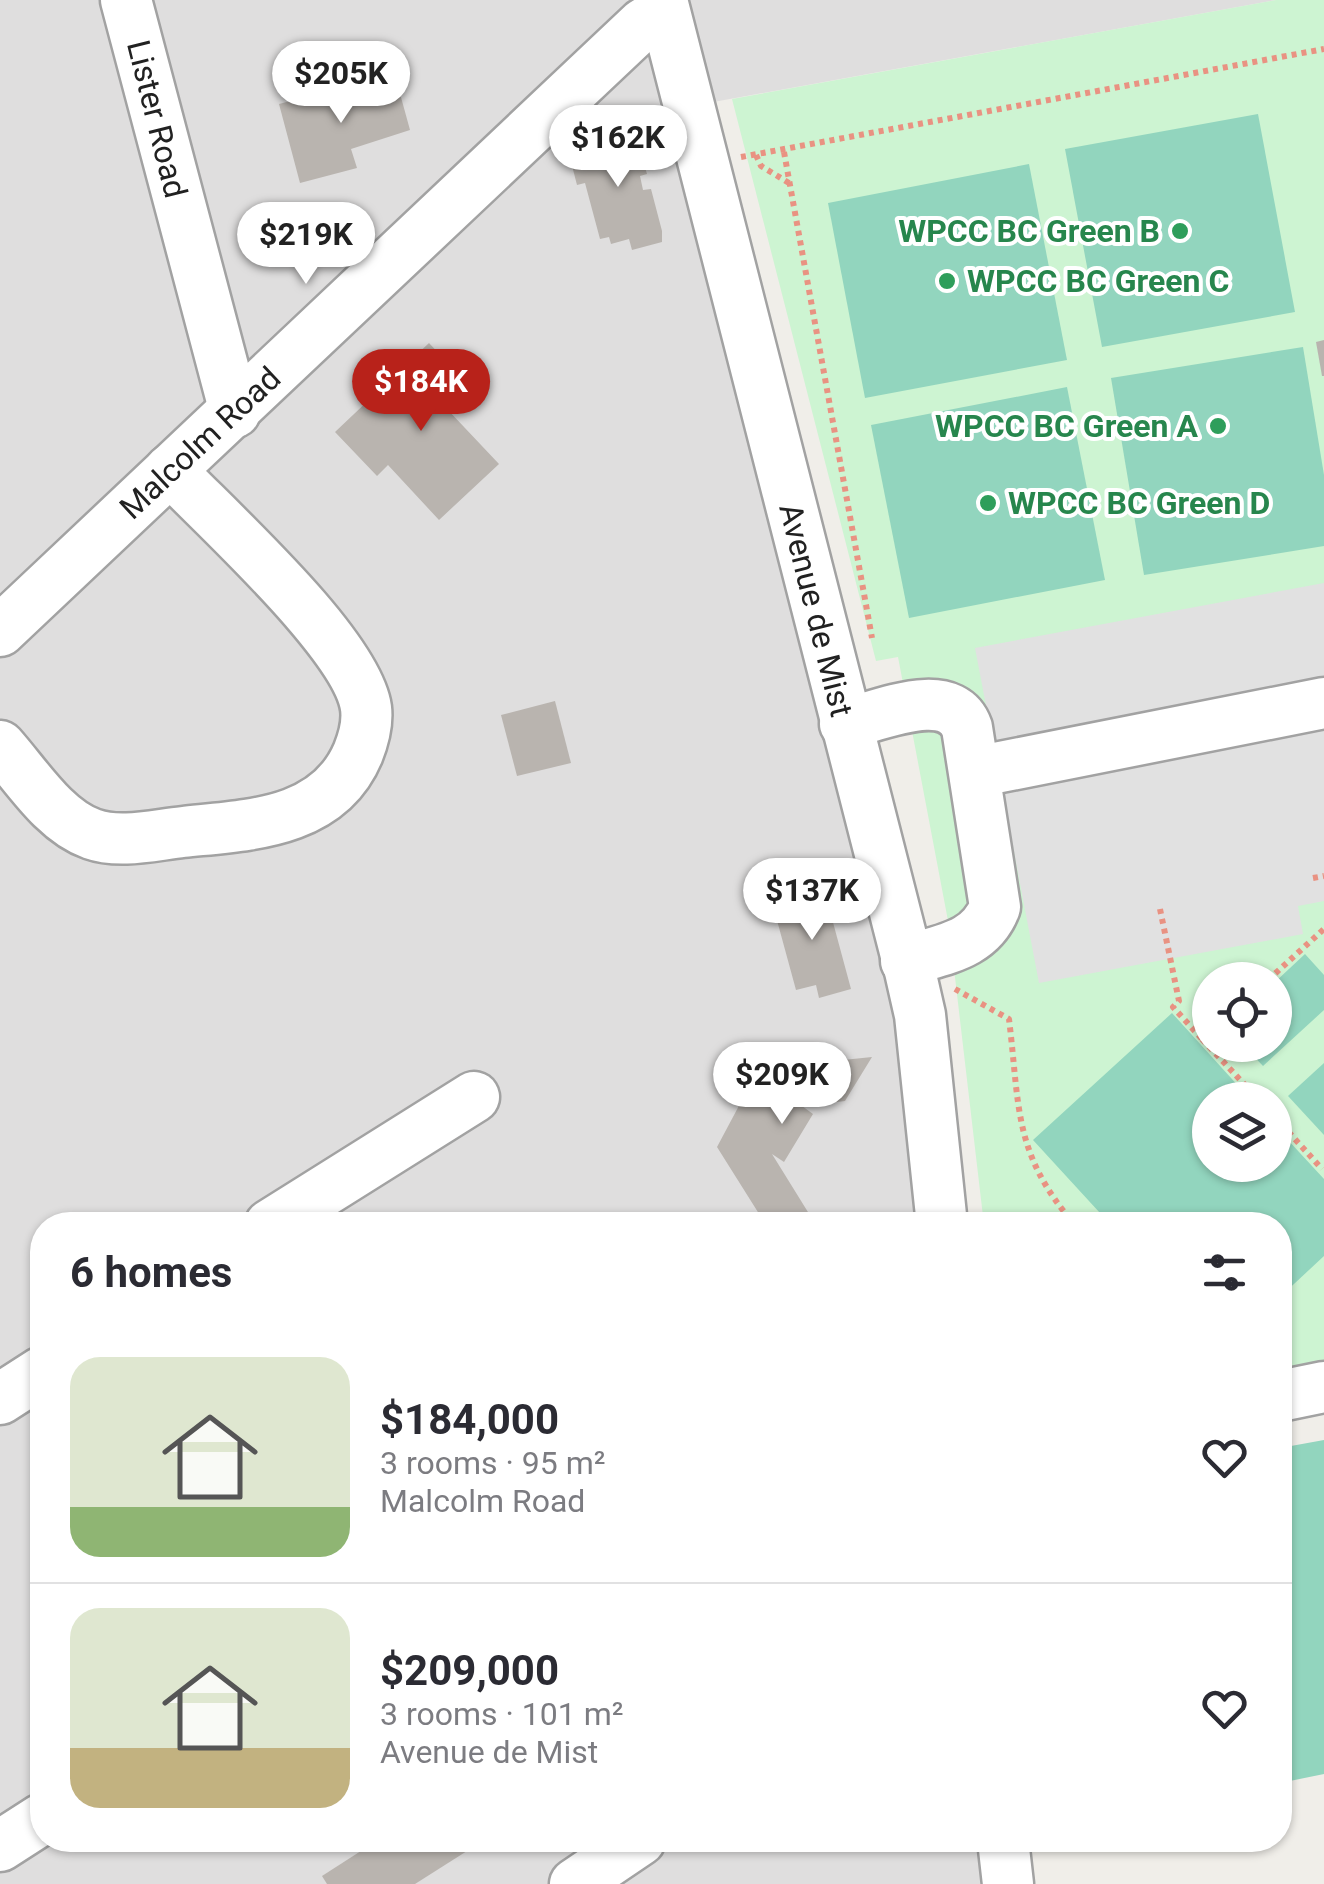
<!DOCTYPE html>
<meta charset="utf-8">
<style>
:root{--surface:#fff;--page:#f7f7f7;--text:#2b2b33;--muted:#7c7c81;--line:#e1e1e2;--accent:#b8221a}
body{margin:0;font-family:Roboto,sans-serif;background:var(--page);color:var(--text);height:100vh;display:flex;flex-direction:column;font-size:38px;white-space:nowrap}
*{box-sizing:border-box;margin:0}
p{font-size:32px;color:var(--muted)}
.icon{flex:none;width:55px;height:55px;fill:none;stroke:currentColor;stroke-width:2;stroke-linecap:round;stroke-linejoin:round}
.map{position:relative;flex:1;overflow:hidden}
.side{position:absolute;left:30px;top:1212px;width:1262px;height:640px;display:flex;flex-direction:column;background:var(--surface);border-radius:40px;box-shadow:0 2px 8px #0004}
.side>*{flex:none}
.buttons{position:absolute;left:1192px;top:962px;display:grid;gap:20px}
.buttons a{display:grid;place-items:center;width:100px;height:100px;border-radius:50%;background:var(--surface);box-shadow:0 2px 8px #0004;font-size:50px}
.price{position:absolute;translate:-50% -85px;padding:0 22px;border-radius:35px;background:#fff;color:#222;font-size:32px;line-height:65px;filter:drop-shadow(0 2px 5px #0008)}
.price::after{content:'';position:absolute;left:50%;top:60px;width:30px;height:22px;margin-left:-15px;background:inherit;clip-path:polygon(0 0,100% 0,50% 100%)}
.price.current{background:var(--accent);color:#fff}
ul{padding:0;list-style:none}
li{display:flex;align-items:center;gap:30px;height:250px;padding:0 40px}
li+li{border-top:2px solid var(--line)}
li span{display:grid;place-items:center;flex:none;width:280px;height:200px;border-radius:30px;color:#555}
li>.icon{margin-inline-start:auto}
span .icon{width:120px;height:120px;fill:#fffc;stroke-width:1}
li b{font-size:42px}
h2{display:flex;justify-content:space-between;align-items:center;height:120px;padding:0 40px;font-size:42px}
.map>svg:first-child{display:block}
.residential{fill:#dfdede}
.park{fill:#cdf4d2;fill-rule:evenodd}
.pitch{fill:#92d5be}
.parking{fill:#e1e1e1}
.building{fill:#b9b4af}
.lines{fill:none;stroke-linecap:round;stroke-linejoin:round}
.minor-casing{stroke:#a2a2a2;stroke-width:55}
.path{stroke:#e99282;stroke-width:6;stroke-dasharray:5 5;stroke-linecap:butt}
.minor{stroke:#fff;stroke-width:50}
.leisure-dot{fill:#2e9e5b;stroke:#fff;stroke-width:4}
.labels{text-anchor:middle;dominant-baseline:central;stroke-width:8;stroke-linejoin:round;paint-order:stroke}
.street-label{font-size:32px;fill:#212121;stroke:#fff}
.leisure-label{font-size:32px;font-weight:bold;fill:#27864d;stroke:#fff;text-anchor:end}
</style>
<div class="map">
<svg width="1324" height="1884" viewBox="0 0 1324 1884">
<rect width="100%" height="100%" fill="#f0eee9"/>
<path class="residential" d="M0,0H1276L686,107L942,1225H42V1840H1003L1008,1884H0Z"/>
<path class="park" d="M1276,0H1324V1361L1280,1369V1225H984L949,926L898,657L876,661L732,99ZM1210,980H1275V1045H1210ZM1210,1100H1275V1165H1210Z"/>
<g class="pitch">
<path d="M1258,114L1295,312L1102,347L1065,149Z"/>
<path d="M1029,164L1067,360L865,398L828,203Z"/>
<path d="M1303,347L1324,475V546L1144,575L1111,378Z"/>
<path d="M1067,387L1105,580L909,618L871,425Z"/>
<path d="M1305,954L1324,975V1010L1263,1066L1243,1045H1275V982Z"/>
<path d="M1172,1013L1251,1100H1210V1165H1275V1126L1324,1179V1256L1280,1297V1225H1111L1033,1140Z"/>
<path d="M1324,1063V1135L1288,1096Z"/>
<path d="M1324,1440V1774L1280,1783V1448Z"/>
</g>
<path class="parking" d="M1324,583V901L1298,906L1303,934L1039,983L975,648Z"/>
<g class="building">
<path d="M396,79L410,130L351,149L357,168L300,183L279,104L370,80L371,85Z"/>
<path d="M626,123L635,159L642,157L647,174L640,176L643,190L651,189L662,231V242L632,250L629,239L611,244L609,237L600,239L585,183L577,185L569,154L590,149L588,140L615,134L613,126Z"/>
<path d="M1324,340V376H1322L1316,342Z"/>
<path d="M429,343L470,387L447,409L499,464L439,520L388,465L377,476L335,432Z"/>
<path d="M555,701L571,763L517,776L501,715Z"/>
<path d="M824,889L851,989L819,998L816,985L796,990L772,902Z"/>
<path d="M832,1047L824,1062L872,1057L845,1101L802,1106L813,1114L784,1162L772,1154L816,1225H766L717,1147L758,1070L763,1074L771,1061L782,1067L791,1052Z"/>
<path d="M378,1840H460L467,1851L415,1884H327L322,1876Z"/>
<path d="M811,1840H871V1845L812,1851Z"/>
</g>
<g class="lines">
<g class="minor-casing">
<g id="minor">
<path d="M126,0L235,412"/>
<path d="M662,0L910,971L920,1015L942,1225"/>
<path d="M0,631L643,24L664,11"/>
<path d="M845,724C879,716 951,683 967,728L995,907C980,946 943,949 906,961"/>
<path d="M0,746C26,775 54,821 92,834C120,844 154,835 183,832C249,825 328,824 358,753C364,738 368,724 366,708C357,645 218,520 170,470"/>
<path d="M975,772L1324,703"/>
<path d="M270,1225L474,1097"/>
<path d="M1280,1396L1324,1387"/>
<path d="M0,1399L42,1372"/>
<path d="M1003,1840L1008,1884"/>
<path d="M0,1846L42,1819"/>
<path d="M575,1884L640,1840"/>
</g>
</g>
<g class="path">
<path d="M784,152L872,638"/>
<path d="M756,155L761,166L789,183"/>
<path d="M741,157L1324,49"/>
<path d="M1313,878L1324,876"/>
<path d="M1160,909L1179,1001L1173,1007L1202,1039L1210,1032"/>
<path d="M1268,980L1324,929"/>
<path d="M955,989L1009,1019C1020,1109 1013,1153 1075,1225"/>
<path d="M1202,1039L1259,1100"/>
<path d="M1275,1117L1322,1169"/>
</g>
<use href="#minor" class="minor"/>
</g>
<g class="leisure-dot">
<circle cx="1180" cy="231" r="10"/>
<circle cx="947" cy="281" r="10"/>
<circle cx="1218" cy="426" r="10"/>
<circle cx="988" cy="503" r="10"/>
</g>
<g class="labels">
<g class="street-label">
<text transform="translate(157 119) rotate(76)">Lister Road</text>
<text transform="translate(200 443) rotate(-43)">Malcolm Road</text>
<text transform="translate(816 610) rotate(76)">Avenue de Mist</text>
</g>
<g class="leisure-label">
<text x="1160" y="231">WPCC BC Green B</text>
<text x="967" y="281" text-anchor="start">WPCC BC Green C</text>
<text x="1198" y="426">WPCC BC Green A</text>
<text x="1008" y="503" text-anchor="start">WPCC BC Green D</text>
</g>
</g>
</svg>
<div class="buttons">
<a><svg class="icon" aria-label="locate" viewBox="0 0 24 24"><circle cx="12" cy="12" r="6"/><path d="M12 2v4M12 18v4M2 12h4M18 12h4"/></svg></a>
<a><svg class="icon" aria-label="layers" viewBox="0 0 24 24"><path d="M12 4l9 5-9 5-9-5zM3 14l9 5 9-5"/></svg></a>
</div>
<b class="price" style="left:341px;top:126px">$205K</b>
<b class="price" style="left:618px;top:190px">$162K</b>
<b class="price" style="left:306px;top:287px">$219K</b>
<b class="price current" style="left:421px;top:434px">$184K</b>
<b class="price" style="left:812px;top:943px">$137K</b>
<b class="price" style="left:782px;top:1127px">$209K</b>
<section class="side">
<h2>6 homes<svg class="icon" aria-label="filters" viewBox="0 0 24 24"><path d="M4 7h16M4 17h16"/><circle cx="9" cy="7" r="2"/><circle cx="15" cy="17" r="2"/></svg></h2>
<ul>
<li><span style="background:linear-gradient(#dfe7d0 75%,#8fb573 0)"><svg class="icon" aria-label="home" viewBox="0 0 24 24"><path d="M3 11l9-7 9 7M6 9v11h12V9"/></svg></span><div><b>$184,000</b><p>3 rooms · 95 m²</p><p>Malcolm Road</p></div><svg class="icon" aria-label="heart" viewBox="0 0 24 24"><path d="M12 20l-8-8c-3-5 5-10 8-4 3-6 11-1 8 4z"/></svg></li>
<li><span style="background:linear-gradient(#dfe7d0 70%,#c2b280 0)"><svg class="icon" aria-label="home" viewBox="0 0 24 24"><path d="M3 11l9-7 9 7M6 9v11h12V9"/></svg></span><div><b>$209,000</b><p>3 rooms · 101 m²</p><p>Avenue de Mist</p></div><svg class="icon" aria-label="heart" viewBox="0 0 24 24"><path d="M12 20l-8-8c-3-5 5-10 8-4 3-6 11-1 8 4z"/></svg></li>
</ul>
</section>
</div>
